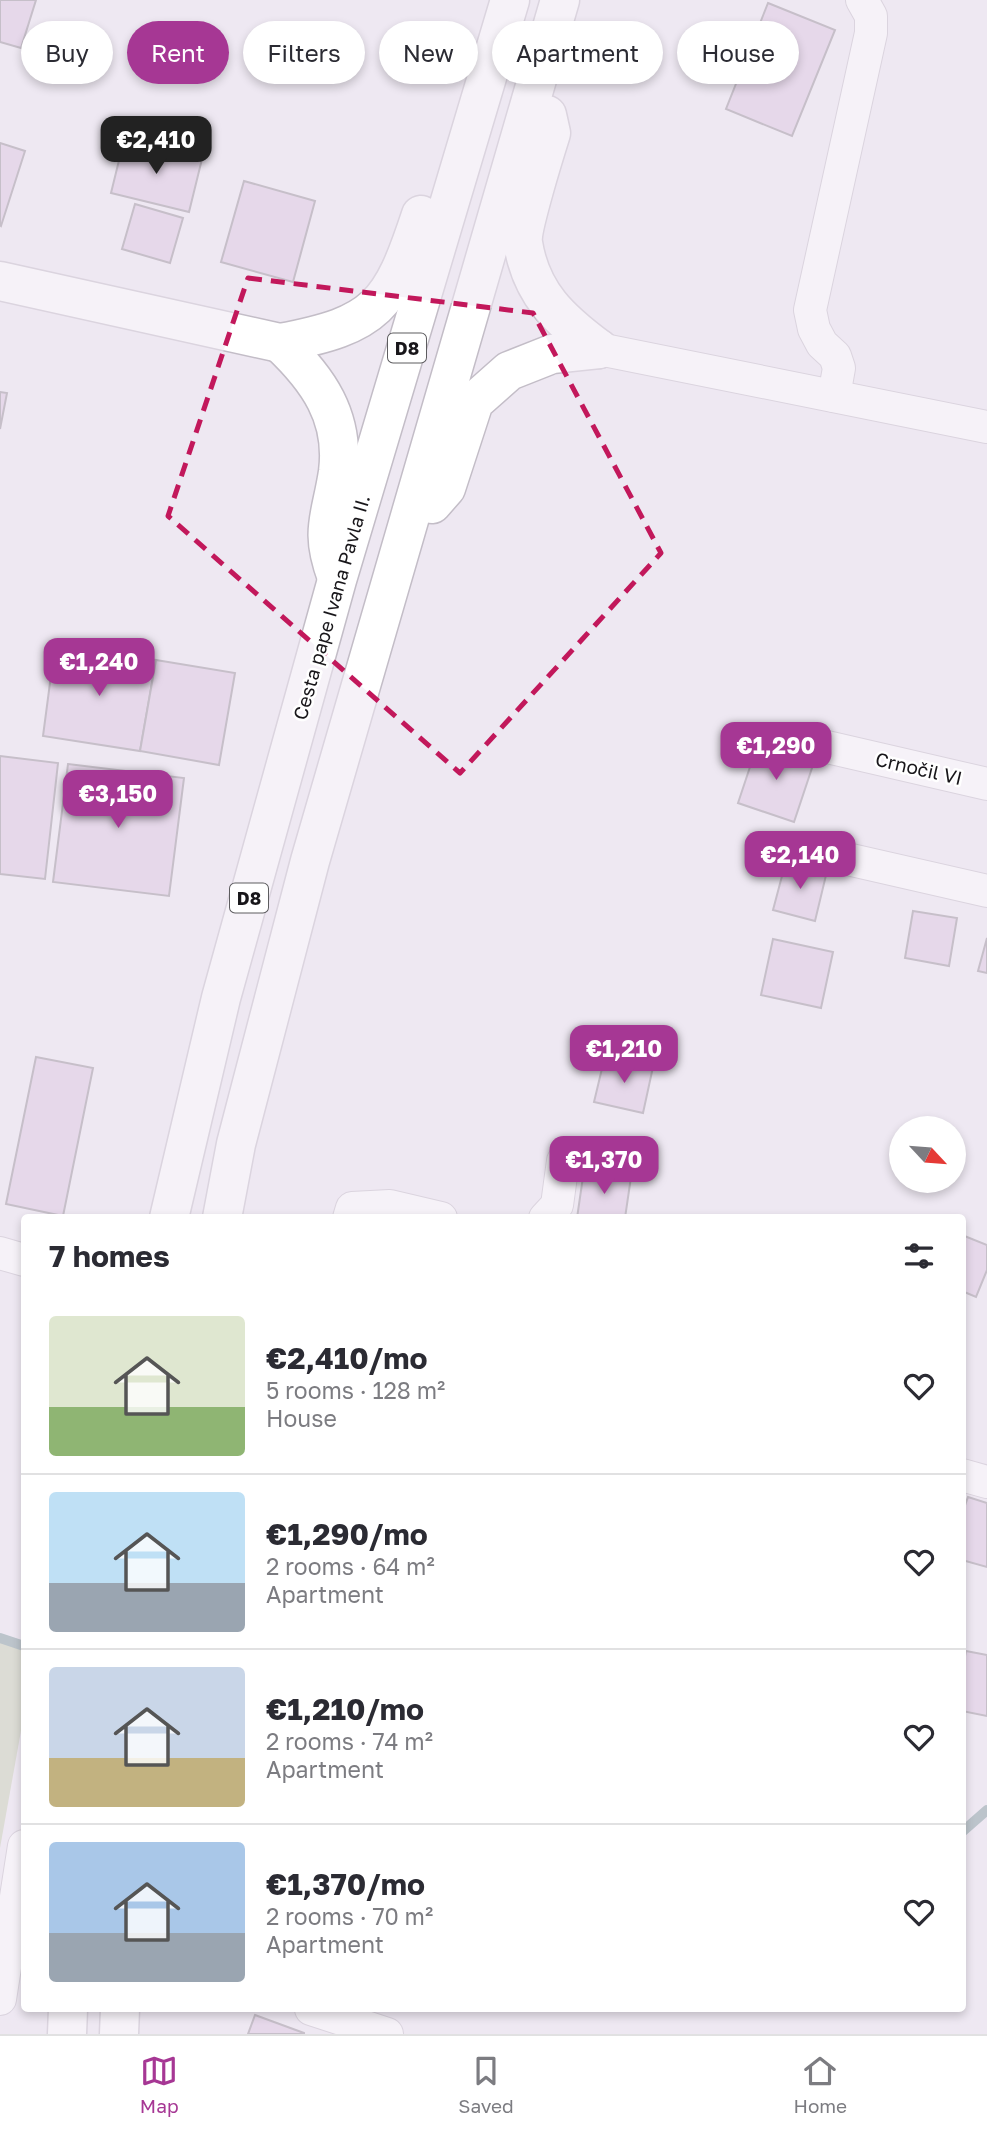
<!DOCTYPE html>
<meta charset="utf-8">
<style>
:root{--surface:#fff;--page:#f7f7f7;--text:#2b2b33;--muted:#7c7c81;--line:#e1e1e2;--accent:#a63794}
body{margin:0;font-family:"Golos Text",sans-serif;background:var(--page);color:var(--text);height:100vh;display:flex;flex-direction:column;font-size:26px;white-space:nowrap}
*{box-sizing:border-box;margin:0}
p{font-size:23px;color:var(--muted)}
.icon{flex:none;width:38px;height:38px;fill:none;stroke:currentColor;stroke-width:2;stroke-linecap:round;stroke-linejoin:round}
.map{position:relative;flex:1;overflow:hidden}
.drawer{position:absolute;left:21px;top:1214px;width:945px;height:798px;display:flex;flex-direction:column;background:var(--surface);border-radius:7px;box-shadow:0 4px 10px #0003}
.drawer>*{flex:none}
.hud{position:absolute;left:21px;top:21px;width:945px;height:63px;display:flex;gap:14px}
.needle{width:46px;rotate:116deg}
.controls{position:absolute;left:889px;top:1116px;display:grid;gap:14px}
.controls a{display:grid;place-items:center;width:77px;height:77px;border-radius:50%;background:var(--surface);box-shadow:0 4px 10px #0003;font-size:35px}
.price{position:absolute;translate:-50% -60px;padding:0 16px;border-radius:14px;background:var(--accent);color:#fff;font-size:23px;line-height:46px;filter:drop-shadow(0 2px 4px #0008)}
.price::after{content:'';position:absolute;left:50%;top:42px;width:21px;height:16px;margin-left:-10px;background:inherit;clip-path:polygon(0 0,100% 0,50% 100%)}
.price.active{background:#222;color:#fff}
ul{padding:0;list-style:none}
li{display:flex;align-items:center;gap:21px;height:175px;padding:0 28px}
li+li{border-top:2px solid var(--line)}
li span{display:grid;place-items:center;flex:none;width:196px;height:140px;border-radius:7px;color:#555}
li>.icon{margin-inline-start:auto}
span .icon{width:84px;height:84px;fill:#fffc;stroke-width:1}
li b{font-size:30px}
h2{display:flex;justify-content:space-between;align-items:center;height:84px;padding:0 28px;font-size:30px}
.chip{padding:0 24px;border-radius:32px;background:var(--surface);box-shadow:0 4px 10px #0003;font-size:24px;line-height:63px}
.chip.active{background:var(--accent);color:#fff}
.tab-bar{display:flex;justify-content:space-around;align-items:center;height:98px;border-top:2px solid var(--line);background:var(--surface);font-size:19px;color:var(--muted)}
.tab-bar a{display:grid;justify-items:center;gap:4px}
.tab-bar .active{color:var(--accent)}
.map>svg:first-child{display:block}
.green{fill:#c5ceb1}
.lines{fill:none;stroke-linecap:round;stroke-linejoin:round}
.stream{stroke:#7e9a9c;stroke-width:10}
.building{fill:#dbc6e0;stroke:#968e97;stroke-width:2}
.minor-casing{stroke:#c3bdc7;stroke-width:34}
.major-casing{stroke:#c3bdc7;stroke-width:41}
.minor{stroke:#fff;stroke-width:32}
.major{stroke:#fff;stroke-width:38}
.marked{fill:none;stroke:#c2185b;stroke-width:5;stroke-dasharray:14 9;stroke-linejoin:round}
.labels{text-anchor:middle;dominant-baseline:central;stroke-width:5;stroke-linejoin:round;paint-order:stroke}
.shield{fill:#fff;stroke:#5d5c5f;stroke-width:2}
.shield-label{font-size:18px;font-weight:bold;fill:#18161a}
.street-label{font-size:19px;fill:#18161a;stroke:#fff}
</style>
<div class="map">
<svg width="987" height="2034" viewBox="0 0 987 2034">
<rect width="100%" height="100%" fill="#eee8f2"/>
<path class="green" d="M0,1640L24,1646V1714L0,1848Z"/>
<g class="lines">
<g class="stream">
<path d="M0,1638L24,1646"/>
<path d="M962,1832L987,1810"/>
</g>
</g>
<g class="building">
<path d="M0,0H36L21,48L0,42Z"/>
<path d="M768,3L835,30L792,136L726,109Z"/>
<path d="M124,140L202,159L189,212L111,193Z"/>
<path d="M0,143L25,151L1,226L0,225Z"/>
<path d="M244,181L315,201L293,282L221,262Z"/>
<path d="M135,204L183,218L170,263L122,249Z"/>
<path d="M0,392L7,393L0,429Z"/>
<path d="M55,645L156,660L140,751L43,736Z"/>
<path d="M156,660L235,673L219,765L140,751Z"/>
<path d="M758,743L814,762L794,822L738,803Z"/>
<path d="M0,756L58,763L45,879L0,874Z"/>
<path d="M68,764L184,778L169,896L53,882Z"/>
<path d="M786,861L827,871L815,921L773,910Z"/>
<path d="M913,911L957,918L949,966L905,958Z"/>
<path d="M987,938V973L978,971Z"/>
<path d="M773,939L833,952L821,1008L761,995Z"/>
<path d="M605,1056L653,1067L643,1113L594,1102Z"/>
<path d="M36,1057L93,1068L63,1216L6,1204Z"/>
<path d="M584,1170L631,1177L625,1218H577Z"/>
<path d="M962,1235L987,1245V1270L976,1297L962,1291Z"/>
<path d="M968,1497L987,1503V1567L962,1560V1514Z"/>
<path d="M966,1651L987,1655V1716L962,1711V1672Z"/>
<path d="M255,2015L304,2033V2034H248Z"/>
</g>
<g class="lines">
<g class="minor-casing">
<g id="minor">
<path d="M599,349L987,427"/>
<path d="M834,396L839,368L835,356L822,344L814,329L810,310L871,33V16L862,0"/>
<path d="M810,743L987,784"/>
<path d="M799,848L987,891"/>
<path d="M349,1218L352,1208L390,1206L441,1218"/>
<path d="M545,1218L557,1205L563,1161"/>
<path d="M0,1253L24,1260"/>
<path d="M962,1475L987,1482"/>
<path d="M0,1999L24,1846"/>
<path d="M311,2009L387,2034"/>
</g>
</g>
<g class="major-casing">
<g id="major">
<path d="M547,115L551,133C545,152 521,229 523,243C531,294 560,320 599,349"/>
<path d="M0,281L280,343C377,325 391,306 421,215"/>
<path d="M280,343C318,379 345,417 338,472C331,518 319,530 337,578"/>
<path d="M432,504L446,488L474,402L509,371L552,354L599,349"/>
<path d="M169,1218L221,998L337,580L510,0"/>
<path d="M222,1218L236,1144L310,861L560,0"/>
<path d="M67,2034L68,2009"/>
<path d="M119,2034L120,2009"/>
</g>
</g>
<use href="#minor" class="minor"/>
<use href="#major" class="major"/>
</g>
<path d="M0 0H987V2034H0ZM248,278L533,313L661,553L460,773L168,516Z" fill="#eee8f2" fill-opacity=".55" fill-rule="evenodd"/>
<path class="marked" d="M248,278L533,313L661,553L460,773L168,516Z"/>
<g class="labels">
<g class="shield">
<rect x="388" y="333.5" width="38" height="29" rx="5"/>
<rect x="230" y="883.5" width="38" height="29" rx="5"/>
</g>
<g class="shield-label">
<text x="407" y="348">D8</text>
<text x="249" y="898">D8</text>
</g>
<g class="street-label">
<text transform="translate(331 607) rotate(-74)">Cesta pape Ivana Pavla II.</text>
<text transform="translate(919 768) rotate(13)">Crnočil VI</text>
</g>
</g>
</svg>
<div class="controls">
<a><svg class="needle" viewBox="-14 -14 28 28"><path d="M0-13l5 13h-10z" fill="#e53935"/><path d="M0 13l5-13h-10z" fill="#7c7c81"/></svg></a>
</div>
<b class="price active" style="left:156px;top:176px">€2,410</b>
<b class="price" style="left:99px;top:698px">€1,240</b>
<b class="price" style="left:776px;top:782px">€1,290</b>
<b class="price" style="left:118px;top:830px">€3,150</b>
<b class="price" style="left:800px;top:891px">€2,140</b>
<b class="price" style="left:624px;top:1085px">€1,210</b>
<b class="price" style="left:604px;top:1196px">€1,370</b>
<div class="hud">
<a class="chip">Buy</a>
<a class="chip active">Rent</a>
<a class="chip">Filters</a>
<a class="chip">New</a>
<a class="chip">Apartment</a>
<a class="chip">House</a>
</div>
<section class="drawer">
<h2>7 homes<svg class="icon" aria-label="filters" viewBox="0 0 24 24"><path d="M4 7h16M4 17h16"/><circle cx="9" cy="7" r="2"/><circle cx="15" cy="17" r="2"/></svg></h2>
<ul>
<li><span style="background:linear-gradient(#dfe7d0 65%,#8fb573 0)"><svg class="icon" aria-label="home" viewBox="0 0 24 24"><path d="M3 11l9-7 9 7M6 9v11h12V9"/></svg></span><div><b>€2,410/mo</b><p>5 rooms · 128 m²</p><p>House</p></div><svg class="icon" aria-label="heart" viewBox="0 0 24 24"><path d="M12 20l-8-8c-3-5 5-10 8-4 3-6 11-1 8 4z"/></svg></li>
<li><span style="background:linear-gradient(#bfe0f5 65%,#9aa5b1 0)"><svg class="icon" aria-label="home" viewBox="0 0 24 24"><path d="M3 11l9-7 9 7M6 9v11h12V9"/></svg></span><div><b>€1,290/mo</b><p>2 rooms · 64 m²</p><p>Apartment</p></div><svg class="icon" aria-label="heart" viewBox="0 0 24 24"><path d="M12 20l-8-8c-3-5 5-10 8-4 3-6 11-1 8 4z"/></svg></li>
<li><span style="background:linear-gradient(#c9d6e8 65%,#c2b280 0)"><svg class="icon" aria-label="home" viewBox="0 0 24 24"><path d="M3 11l9-7 9 7M6 9v11h12V9"/></svg></span><div><b>€1,210/mo</b><p>2 rooms · 74 m²</p><p>Apartment</p></div><svg class="icon" aria-label="heart" viewBox="0 0 24 24"><path d="M12 20l-8-8c-3-5 5-10 8-4 3-6 11-1 8 4z"/></svg></li>
<li><span style="background:linear-gradient(#a9c7e8 65%,#9aa5b1 0)"><svg class="icon" aria-label="home" viewBox="0 0 24 24"><path d="M3 11l9-7 9 7M6 9v11h12V9"/></svg></span><div><b>€1,370/mo</b><p>2 rooms · 70 m²</p><p>Apartment</p></div><svg class="icon" aria-label="heart" viewBox="0 0 24 24"><path d="M12 20l-8-8c-3-5 5-10 8-4 3-6 11-1 8 4z"/></svg></li>
</ul>
</section>
</div>
<nav class="tab-bar">
<a class="active"><svg class="icon" aria-label="map" viewBox="0 0 24 24"><path d="M3 6l6-2 6 2 6-2v14l-6 2-6-2-6 2zM9 4v14M15 6v14"/></svg>Map</a>
<a><svg class="icon" aria-label="saved" viewBox="0 0 24 24"><path d="M7 4h10v16l-5-4-5 4z"/></svg>Saved</a>
<a><svg class="icon" aria-label="home" viewBox="0 0 24 24"><path d="M3 11l9-7 9 7M6 9v11h12V9"/></svg>Home</a>
</nav>
